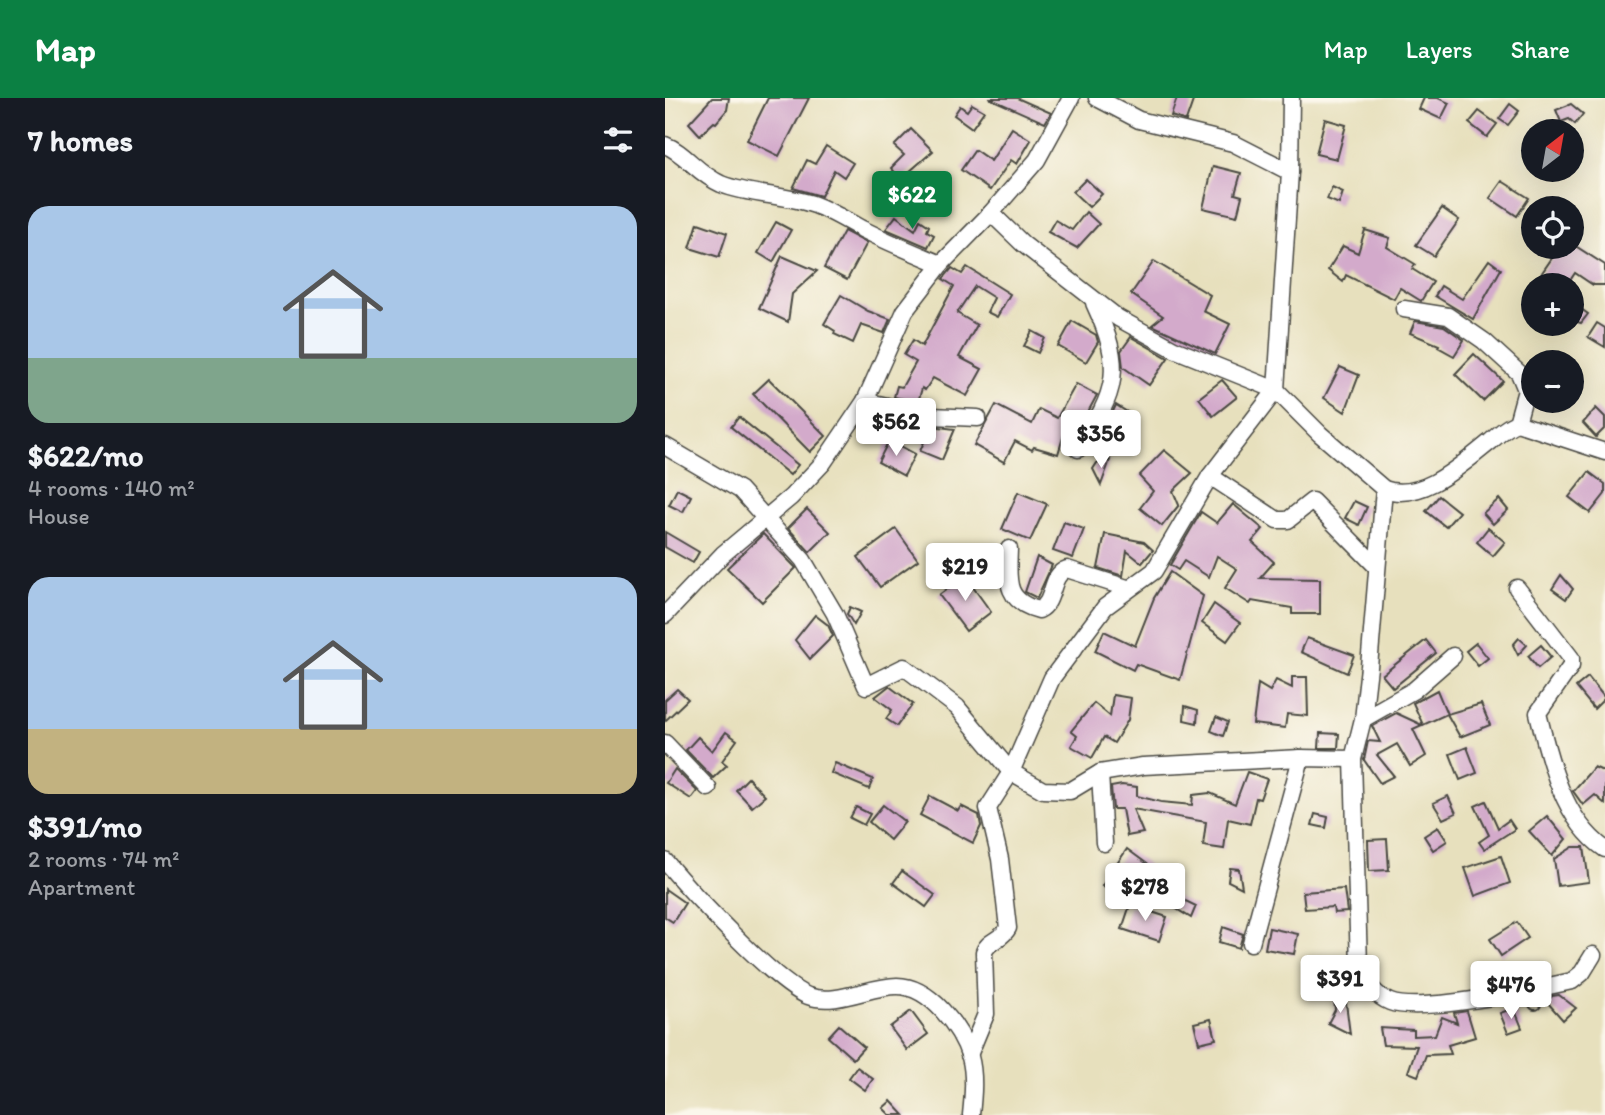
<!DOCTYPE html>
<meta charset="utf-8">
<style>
:root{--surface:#171b24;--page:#20242c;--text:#f1f3f6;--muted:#9ea1a6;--accent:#0b8043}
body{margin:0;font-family:Itim,sans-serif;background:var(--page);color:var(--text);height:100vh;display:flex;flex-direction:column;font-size:26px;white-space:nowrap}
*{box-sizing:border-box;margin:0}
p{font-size:23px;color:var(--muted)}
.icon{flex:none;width:38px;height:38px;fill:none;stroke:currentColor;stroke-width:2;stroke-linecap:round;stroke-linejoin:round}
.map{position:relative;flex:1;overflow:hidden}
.sheet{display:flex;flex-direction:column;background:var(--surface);width:665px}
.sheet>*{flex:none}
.needle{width:46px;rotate:31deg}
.fabs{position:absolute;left:856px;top:21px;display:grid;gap:14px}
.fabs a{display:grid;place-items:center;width:63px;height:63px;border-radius:50%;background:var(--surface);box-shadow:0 7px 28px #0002;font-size:35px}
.price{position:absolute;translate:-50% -60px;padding:0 16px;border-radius:7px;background:#fff;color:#222;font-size:23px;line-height:46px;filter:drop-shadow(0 2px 4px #0008)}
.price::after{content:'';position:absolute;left:50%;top:42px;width:21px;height:16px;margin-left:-10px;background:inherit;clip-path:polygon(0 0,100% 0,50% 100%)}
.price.on{background:var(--accent);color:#fff}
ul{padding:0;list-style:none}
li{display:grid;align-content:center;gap:14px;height:371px;padding:0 28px}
li span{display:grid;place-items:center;height:217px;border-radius:21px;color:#555}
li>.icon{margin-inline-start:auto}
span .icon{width:126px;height:126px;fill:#fffc;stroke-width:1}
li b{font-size:30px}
h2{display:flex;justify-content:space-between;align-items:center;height:84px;padding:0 28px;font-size:30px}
header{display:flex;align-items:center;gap:42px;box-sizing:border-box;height:98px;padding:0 35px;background:var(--accent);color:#fff}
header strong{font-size:33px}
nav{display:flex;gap:38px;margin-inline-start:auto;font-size:24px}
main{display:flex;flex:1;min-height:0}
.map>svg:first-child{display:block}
.building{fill:#d3aacb}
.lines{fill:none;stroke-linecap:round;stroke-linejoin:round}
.minor-casing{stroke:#474641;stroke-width:19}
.minor{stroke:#fff;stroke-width:16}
</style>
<header>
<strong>Map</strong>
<nav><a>Map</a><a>Layers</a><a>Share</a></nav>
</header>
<main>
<section class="sheet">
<h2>7 homes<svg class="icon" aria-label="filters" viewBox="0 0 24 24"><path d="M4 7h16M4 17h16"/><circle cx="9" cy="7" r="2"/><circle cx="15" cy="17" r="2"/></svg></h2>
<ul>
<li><span style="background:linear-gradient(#a9c7e8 70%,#7fa58c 0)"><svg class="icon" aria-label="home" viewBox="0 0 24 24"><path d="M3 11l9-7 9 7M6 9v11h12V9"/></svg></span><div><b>$622/mo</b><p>4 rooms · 140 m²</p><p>House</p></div></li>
<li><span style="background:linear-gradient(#a9c7e8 70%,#c2b280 0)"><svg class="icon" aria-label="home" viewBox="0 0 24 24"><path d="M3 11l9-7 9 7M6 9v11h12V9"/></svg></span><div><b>$391/mo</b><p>2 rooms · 74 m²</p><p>Apartment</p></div></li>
</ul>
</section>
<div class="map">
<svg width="940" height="1017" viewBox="0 0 940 1017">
<rect width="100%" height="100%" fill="#fbf7ec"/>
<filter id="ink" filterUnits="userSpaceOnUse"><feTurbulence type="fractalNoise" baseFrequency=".0143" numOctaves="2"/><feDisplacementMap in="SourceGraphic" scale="14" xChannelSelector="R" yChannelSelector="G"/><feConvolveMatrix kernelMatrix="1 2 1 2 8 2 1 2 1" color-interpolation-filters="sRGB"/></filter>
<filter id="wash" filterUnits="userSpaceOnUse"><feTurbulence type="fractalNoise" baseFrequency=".00686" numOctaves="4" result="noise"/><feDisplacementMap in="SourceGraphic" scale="28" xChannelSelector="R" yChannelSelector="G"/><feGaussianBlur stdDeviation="1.57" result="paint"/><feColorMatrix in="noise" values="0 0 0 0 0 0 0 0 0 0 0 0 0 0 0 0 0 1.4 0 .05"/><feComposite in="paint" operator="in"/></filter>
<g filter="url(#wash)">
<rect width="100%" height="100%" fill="#e7e0bd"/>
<g id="blocks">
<g class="building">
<path d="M47,0H64L62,12L51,25L49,24L35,37L24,25Z"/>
<path d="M103,0H144L114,58L82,42Z"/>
<path d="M324,0H352L386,15L380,25Z"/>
<path d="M512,0H529L521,23L506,18Z"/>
<path d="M759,0H773L784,5L776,21L754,11Z"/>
<path d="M307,6L319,13L307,30L289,17L295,8L302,13Z"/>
<path d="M845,6L854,13L843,27L834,21Z"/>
<path d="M906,6L918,16L910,26L904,21L896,24L891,12Z"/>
<path d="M814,13L832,26L822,39L804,25Z"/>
<path d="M660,21L681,27L672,61L651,56Z"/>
<path d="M347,30L366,42L352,66L346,62L325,92L296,72L310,52L326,63Z"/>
<path d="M246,31L268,53L236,81L226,70L239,57L229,48Z"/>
<path d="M161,48L188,65L179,79L169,72L156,98L128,90L142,62L150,66Z"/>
<path d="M548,68L576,75L570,96L577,98L572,118L538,110Z"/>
<path d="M421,81L437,96L424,109L408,94Z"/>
<path d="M837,83L864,100L852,118L825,100Z"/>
<path d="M667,89L678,94L674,106L662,101Z"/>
<path d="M777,110L794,122L769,158L751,147Z"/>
<path d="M421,114L434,126L412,150L383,134L390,122L407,132Z"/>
<path d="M231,118L250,132L255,122L264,128L262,133L269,137L263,149L221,131Z"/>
<path d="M111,124L126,132L108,164L93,155Z"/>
<path d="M33,125L62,135L54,159L25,150Z"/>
<path d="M700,132L725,140L722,149L750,166L747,171L768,184L756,203L735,190L729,201L681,177L678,184L663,172L678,148L693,155Z"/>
<path d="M179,133L202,145L182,182L159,170Z"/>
<path d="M888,149H912L940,167V187H928L910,175L902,187H879L872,182L887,160L882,157Z"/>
<path d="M117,158L152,173L127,196L123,224L94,210Z"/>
<path d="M824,162L836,171L808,221L770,198L776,188L797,201Z"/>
<path d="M489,163L545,197L538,213L565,226L550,256L487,227L498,218L466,196Z"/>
<path d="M302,169L345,196L332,219L322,214L329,200L310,188L292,215L312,227L294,259L317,271L302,298L268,280L260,292L257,290L253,304L229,299L232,288L237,289L251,264L239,257L248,242L257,248L289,188L278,181L287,170L297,176Z"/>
<path d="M176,197L203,213L225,221L219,235L196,227L188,245L169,236L170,233L159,226Z"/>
<path d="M912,208L923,216L916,225L906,222Z"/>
<path d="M407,223L431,237L433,244L421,264L393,248Z"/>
<path d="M750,223L779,228L799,242L789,258L773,249L774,247L745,235Z"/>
<path d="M932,225L940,230V249L923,239Z"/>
<path d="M367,233L380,240L373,255L359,248Z"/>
<path d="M466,239L503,260L484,287L458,269L456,253Z"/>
<path d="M809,256L838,283L818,303L790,276Z"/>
<path d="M675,269L694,277L680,314L659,300Z"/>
<path d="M104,281L161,338L145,354L88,296Z"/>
<path d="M557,282L572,299L548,318L534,300Z"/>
<path d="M411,286L432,297L415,329L403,323L393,356L369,349L367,352L350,343L339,364L309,347L331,307L367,326L374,311L392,320Z"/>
<path d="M451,307L467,317L451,327L444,322Z"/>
<path d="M931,310L940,319V330L931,339L918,325Z"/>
<path d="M74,319L133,367L125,377L66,329Z"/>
<path d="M266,328L290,331L277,362L255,353Z"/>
<path d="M224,342L250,356L239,378L213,364Z"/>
<path d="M499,352L527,375L508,393L514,407L497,428L475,410L488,393L474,378Z"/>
<path d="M445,362L436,387L428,371L432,365Z"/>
<path d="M924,374L940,386V396L925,415L904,399Z"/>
<path d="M12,391L26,398L18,414L4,407Z"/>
<path d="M353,394L382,406L365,443L337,431Z"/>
<path d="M774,398L794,414L781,429L761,413Z"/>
<path d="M834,401L843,412L828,426L818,415Z"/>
<path d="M689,403L702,409L694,427L680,420Z"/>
<path d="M568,406L598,431L587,444L609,464L595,480L655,481V516H627V510L587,503L585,506L560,490L572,471L552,458L544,479L519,463L513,472L505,467L536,414L552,425Z"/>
<path d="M142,411L165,434L145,454L123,430Z"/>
<path d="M399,424L419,431L408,460L388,453Z"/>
<path d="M823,430L840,444L828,458L812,444Z"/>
<path d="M231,431L253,462L215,489L193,459Z"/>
<path d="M0,434L34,454L28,465L0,449Z"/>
<path d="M98,436L131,470L97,504L62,470Z"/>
<path d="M440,436L479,444L488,452L477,465L462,453L458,478L433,470Z"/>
<path d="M324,449H334L333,469H324Z"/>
<path d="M372,459L387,467L372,500L360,494Z"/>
<path d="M505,474L538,498L515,582L471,566L468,572L430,553L439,533L470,548L489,500Z"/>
<path d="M896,477L908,491L901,501L887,491Z"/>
<path d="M300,478L326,514L301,533L274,497Z"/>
<path d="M549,506L575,525L562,543L537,525Z"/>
<path d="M185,509L196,514L189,527L182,516Z"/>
<path d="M150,517L163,527L168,538L145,561L130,542Z"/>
<path d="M642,540L689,557L682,575L636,554Z"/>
<path d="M854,540L862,547L853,557L848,547Z"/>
<path d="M761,542L771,555L728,590L717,577Z"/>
<path d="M811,545L823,560L813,568L801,553Z"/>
<path d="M876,547L886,559L873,570L863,558Z"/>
<path d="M627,579H642L643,618L622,616L620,630L588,626L593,586L605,593L611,582L627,590Z"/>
<path d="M923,579L940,600L929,611L911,589Z"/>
<path d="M224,588L248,606L232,628L221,621L227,612L210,599Z"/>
<path d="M12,591L23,601L0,623V602Z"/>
<path d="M772,592L782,616L758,627L748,605Z"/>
<path d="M448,597L466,600L463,622L449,645L439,639L427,660L406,648L412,638L406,633L429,605L445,618Z"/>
<path d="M816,606L825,627L795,639L782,616Z"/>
<path d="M520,608L533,612L532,625L519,622Z"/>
<path d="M731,615L757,627L748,631L761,658L745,668L732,646L712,657L729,678L715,685L699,662L703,643L715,644L707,628Z"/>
<path d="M551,619L563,624L558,638L546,633Z"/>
<path d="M61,634L72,642L57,663L62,667L48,680L21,652L33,639L47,653Z"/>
<path d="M655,635L674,636L673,650H654Z"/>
<path d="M802,649L812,675L795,682L785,656Z"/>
<path d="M170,665L208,681L204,691L166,675Z"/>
<path d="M929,669L940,674V706L930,697L918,707L908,693Z"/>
<path d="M10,671L32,693L26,701L1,685Z"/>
<path d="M582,674L602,681L595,701L591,700L585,726L563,721L559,751L538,748L541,724L468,711L478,735L462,738L457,711H448L446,689L457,687L472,689V698L496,704L527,707L528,697L545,695L570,706Z"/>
<path d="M83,680L100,698L87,709L71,692Z"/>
<path d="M265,698L293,713L296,708L314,717L316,728L308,745L255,717Z"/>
<path d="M783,698L791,715L778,721L768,705Z"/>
<path d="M821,703L833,730L844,722L850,731L819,751L814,744L824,737L810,708Z"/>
<path d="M218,707L240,724L225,742L204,724Z"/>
<path d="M191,709L205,716L199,727L185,720Z"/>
<path d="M650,716L663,719L661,730L647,727Z"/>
<path d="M882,718L901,741L887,758L864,733Z"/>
<path d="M773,729L782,743L768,752L759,738Z"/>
<path d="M722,741L724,772L704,773L703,742Z"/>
<path d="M908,749H919L924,784L893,788L889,761Z"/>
<path d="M462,751L485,768L472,786L465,780L455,799L437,788Z"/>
<path d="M836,758L845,785L810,798L800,770Z"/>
<path d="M565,770L574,771L577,790L563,783Z"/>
<path d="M237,773L270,797L261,809L228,785Z"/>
<path d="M497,777L510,779L508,797L531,808L526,820L478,790L481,785L495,792Z"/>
<path d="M0,791L20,805L8,824L0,819Z"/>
<path d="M679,791L682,814L669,815L668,809L640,811L638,794Z"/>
<path d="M465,807L502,819L494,843L457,831Z"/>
<path d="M852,824L863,840L836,858L825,841Z"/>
<path d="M558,829L578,836L574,850L554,844Z"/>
<path d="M604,830L633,836L629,856L600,851Z"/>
<path d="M680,897L685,936L663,925L670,912L669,899Z"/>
<path d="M894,897L911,910L898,922L882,904L887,898Z"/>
<circle cx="870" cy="906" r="6"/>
<path d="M849,910L857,930L843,935L835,915Z"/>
<path d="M246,913L263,936L242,952L225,929Z"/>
<path d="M802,913L810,939L783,947L786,956L761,957L753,978L743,974L752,948L718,947L715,930L749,932V938L770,937L777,919L792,925L789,915Z"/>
<path d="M546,921L551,941L534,945L529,925Z"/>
<path d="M174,927L199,949L188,961L163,939Z"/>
<path d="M192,969L208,981L200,992L184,980Z"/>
<path d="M226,1003L239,1017H225L218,1010Z"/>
</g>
</g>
</g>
<g filter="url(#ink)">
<use href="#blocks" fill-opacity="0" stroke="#474641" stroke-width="2"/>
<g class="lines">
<g class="minor-casing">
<g id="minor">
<path d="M432,0L474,22L568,45L625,74"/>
<path d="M0,47C19,54 33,76 56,86C87,98 119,96 150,107C166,113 182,123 197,131C223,144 249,155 276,166"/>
<path d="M326,115L358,146L453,220L509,251L611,292L655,336L719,391C757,405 798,365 825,344C833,337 842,328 852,325L940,354"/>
<path d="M739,211L783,218L819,243L854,275L861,292L852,325"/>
<path d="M200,303L266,318L313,320"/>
<path d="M0,348L75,392L138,462L170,516L201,588L239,569L292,609L346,674L378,692L405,693L435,675L478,668L636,660L688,661"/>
<path d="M413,351C453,293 459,270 429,205"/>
<path d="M545,378L612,422H623L647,403L712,469"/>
<path d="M719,391L704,569L698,621L688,661L694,868C700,883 710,898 725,904C756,916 871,891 907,883L917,875L928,857"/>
<path d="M344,451C343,482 339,503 374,512C391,504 384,477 402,471L462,490"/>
<path d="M852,490L906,560V568L873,615C884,661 898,722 940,751"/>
<path d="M0,517L58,456L126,399L158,365L200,303L240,213L276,166L326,115L372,62L406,0"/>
<path d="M698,621L749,592L788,558"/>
<path d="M0,645L43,690"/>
<path d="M435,675L439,745"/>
<path d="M0,763C25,793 110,885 143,898C172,908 204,888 232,888C265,888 296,930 305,959C310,977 308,998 306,1017"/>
<path d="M586,845L636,660"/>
<path d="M304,957L321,916L319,854C323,842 337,842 343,830L335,761L323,710L346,674L387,580L440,509L489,473L545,378L611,292L625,74L626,0"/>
</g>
</g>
<use href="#minor" class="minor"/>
</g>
</g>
</svg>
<div class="fabs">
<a><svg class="needle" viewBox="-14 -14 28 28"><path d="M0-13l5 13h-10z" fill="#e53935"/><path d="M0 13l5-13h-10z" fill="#9ea1a6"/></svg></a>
<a><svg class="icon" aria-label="locate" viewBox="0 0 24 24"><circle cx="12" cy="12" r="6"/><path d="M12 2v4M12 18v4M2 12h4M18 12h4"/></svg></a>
<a>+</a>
<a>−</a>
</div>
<b class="price on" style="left:247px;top:133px">$622</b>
<b class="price" style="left:231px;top:360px">$562</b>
<b class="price" style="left:436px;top:372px">$356</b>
<b class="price" style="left:300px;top:505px">$219</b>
<b class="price" style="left:480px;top:825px">$278</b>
<b class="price" style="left:675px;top:917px">$391</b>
<b class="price" style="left:846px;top:923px">$476</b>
</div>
</main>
